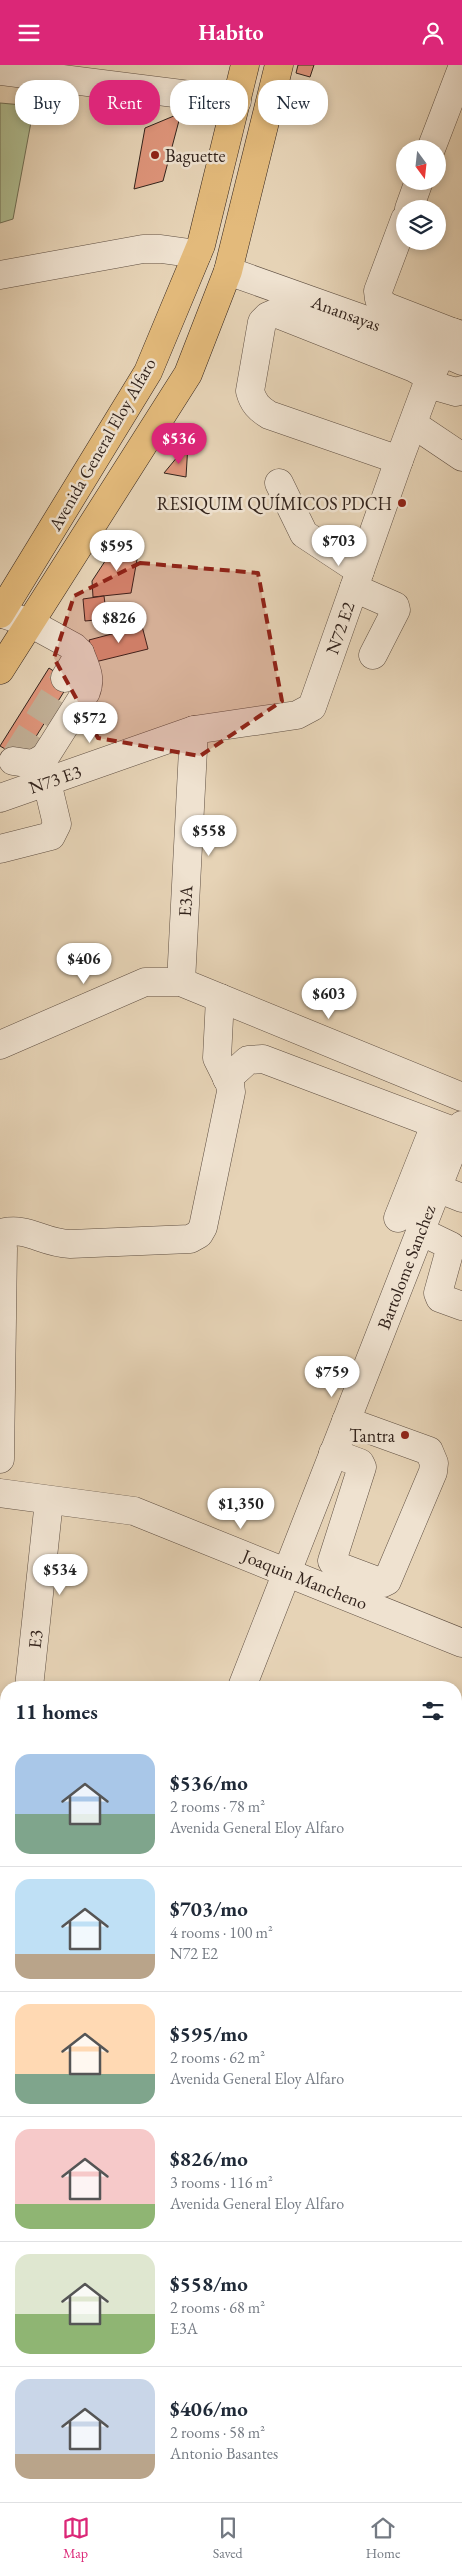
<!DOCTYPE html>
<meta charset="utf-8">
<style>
:root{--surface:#fff;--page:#f6f6f7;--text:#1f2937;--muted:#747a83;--line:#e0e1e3;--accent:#db2777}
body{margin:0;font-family:"EB Garamond",serif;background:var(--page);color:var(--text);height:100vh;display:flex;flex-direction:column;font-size:19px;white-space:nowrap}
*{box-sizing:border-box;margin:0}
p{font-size:16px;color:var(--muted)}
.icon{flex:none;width:28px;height:28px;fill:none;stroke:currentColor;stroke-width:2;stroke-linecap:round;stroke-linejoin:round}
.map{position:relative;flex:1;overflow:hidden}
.side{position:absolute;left:0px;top:1616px;width:462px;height:821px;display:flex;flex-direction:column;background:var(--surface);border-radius:20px 20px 0 0;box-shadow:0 2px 8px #0003}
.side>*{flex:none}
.banner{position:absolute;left:15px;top:15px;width:432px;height:45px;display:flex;gap:10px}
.needle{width:32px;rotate:165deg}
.buttons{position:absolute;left:396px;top:75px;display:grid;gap:10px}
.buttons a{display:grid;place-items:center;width:50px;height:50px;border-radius:50%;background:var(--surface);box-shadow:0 2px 8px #0003;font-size:25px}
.price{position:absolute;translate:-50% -42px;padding:0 11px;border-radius:18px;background:#fff;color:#222;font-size:16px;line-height:32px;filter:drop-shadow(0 1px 2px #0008)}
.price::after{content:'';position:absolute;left:50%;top:30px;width:15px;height:11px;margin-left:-8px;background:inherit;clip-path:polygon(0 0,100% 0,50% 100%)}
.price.current{background:var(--accent);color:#fff}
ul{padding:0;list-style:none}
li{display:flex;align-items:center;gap:15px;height:125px;padding:0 15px}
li+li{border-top:1px solid var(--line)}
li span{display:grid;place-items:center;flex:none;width:140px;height:100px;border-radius:15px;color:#555}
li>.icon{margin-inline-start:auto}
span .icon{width:60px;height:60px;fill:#fffc;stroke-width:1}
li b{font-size:21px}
h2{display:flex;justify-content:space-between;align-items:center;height:60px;padding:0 15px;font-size:21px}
.pill{padding:0 18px;border-radius:20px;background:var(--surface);box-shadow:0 2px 8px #0003;font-size:18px;line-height:45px}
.pill.current{background:var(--accent);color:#fff}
header{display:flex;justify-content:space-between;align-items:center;height:65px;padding:0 15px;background:var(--accent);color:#fff;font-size:22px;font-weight:700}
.tabs{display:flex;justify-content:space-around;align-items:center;height:70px;border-top:1px solid var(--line);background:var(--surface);font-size:14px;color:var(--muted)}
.tabs a{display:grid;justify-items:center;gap:2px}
.tabs .current{color:var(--accent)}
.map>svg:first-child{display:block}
.green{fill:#b0be92;stroke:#717057}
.building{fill:#df957b;stroke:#32231c}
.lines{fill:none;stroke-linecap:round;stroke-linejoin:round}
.minor-tunnel{stroke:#c2b097;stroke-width:28;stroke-dasharray:28 14;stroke-linecap:butt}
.minor-casing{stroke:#5f4f42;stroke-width:29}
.major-casing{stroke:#32231c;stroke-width:29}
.path{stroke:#32231c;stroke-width:3;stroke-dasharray:4 2.5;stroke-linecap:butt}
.minor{stroke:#efe2d0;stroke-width:28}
.major{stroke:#e3ba7b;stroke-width:28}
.marked{fill:#8f2418;fill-opacity:0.2;stroke:#8f2418;stroke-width:4;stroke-dasharray:10 6;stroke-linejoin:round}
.poi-dot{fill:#8f2418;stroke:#efe2d0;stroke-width:2}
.labels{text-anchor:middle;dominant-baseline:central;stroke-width:5;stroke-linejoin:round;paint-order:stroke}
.poi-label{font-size:18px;fill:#32231c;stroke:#efe2d0;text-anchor:end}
.street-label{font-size:18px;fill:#32231c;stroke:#efe2d0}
</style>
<header><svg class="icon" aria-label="menu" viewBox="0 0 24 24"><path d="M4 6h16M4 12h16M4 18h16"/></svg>Habito<svg class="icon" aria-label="person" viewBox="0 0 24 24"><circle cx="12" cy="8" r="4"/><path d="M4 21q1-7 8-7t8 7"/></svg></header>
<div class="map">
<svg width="462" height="2437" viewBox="0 0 462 2437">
<rect width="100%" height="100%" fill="#e6d3b6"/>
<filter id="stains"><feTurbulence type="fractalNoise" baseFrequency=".004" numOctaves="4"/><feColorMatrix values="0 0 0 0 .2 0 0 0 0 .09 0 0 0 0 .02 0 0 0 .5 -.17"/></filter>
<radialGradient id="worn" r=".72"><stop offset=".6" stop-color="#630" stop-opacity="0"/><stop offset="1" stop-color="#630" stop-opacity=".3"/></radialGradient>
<path class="green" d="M0,38L34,41L13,154L0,158Z"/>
<g class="building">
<path d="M298,0H314L310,12L296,8Z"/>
<path d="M181,48L163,116L134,124L145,63Z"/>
<path d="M188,379L186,412L164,408Z"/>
<path d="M140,478L131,528L93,532L92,516L113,484Z"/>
<path d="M104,531L107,554L85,556L83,534Z"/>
<path d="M142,561L148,584L95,597L89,575Z"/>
<path d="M49,603L70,617L22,694L0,681Z"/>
<path d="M460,1663L462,1664V1703L456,1700V1672Z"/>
<path d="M0,2093L6,2094V2144L0,2143Z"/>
<path d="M0,2141L6,2142V2166L0,2165Z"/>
<path d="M0,2276L6,2277V2302L0,2301Z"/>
</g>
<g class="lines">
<path class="minor-tunnel" d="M16,691L65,613"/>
<g class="minor-casing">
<g id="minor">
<path d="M0,6L237,36"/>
<path d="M431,84L462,3"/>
<path d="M409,144L419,116"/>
<path d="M228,206L377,259L462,296"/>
<path d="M0,210L143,184H161L197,189"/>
<path d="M385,241L452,267"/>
<path d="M377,259L385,241L379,234L378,226L405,154"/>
<path d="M428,319L456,327L462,325"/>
<path d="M413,359L462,392"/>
<path d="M399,395L269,350C259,344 253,338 250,326L262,257L268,251L275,248L414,303L430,312"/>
<path d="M279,418L304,469L360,506"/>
<path d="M354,523L395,541L396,545L373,590"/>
<path d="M0,548L30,558L74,582L80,588L65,613"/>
<path d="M13,696L33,699L45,692L86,627C92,613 85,601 80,588"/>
<path d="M0,733L194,665L297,650L312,642L399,395L430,312L452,267L462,270"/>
<path d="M0,784L51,771L57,759L47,717"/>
<path d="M181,917L194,665"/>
<path d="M0,980L145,917H181L462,1032"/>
<path d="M227,1014L248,995L263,994L459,1068"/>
<path d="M437,1123L462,1133"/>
<path d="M398,1153L435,1060"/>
<path d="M420,1166L451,1181L438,1228L440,1233L462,1241"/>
<path d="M0,1168C29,1161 41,1178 70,1179L190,1174L199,1169L203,1162L231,1027L230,1019L217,993L220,933"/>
<path d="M333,1388L360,1398L362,1402L332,1496L335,1500L383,1518L387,1516L433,1407L434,1398L429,1386L346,1356"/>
<path d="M0,1394L3,1183"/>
<path d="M0,1428L134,1446L462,1578"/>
<path d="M29,1622L49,1436"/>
<path d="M242,1622L462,1060"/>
<path d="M0,1894L6,1836"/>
<path d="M0,1946L6,1948"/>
<path d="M0,2189L6,2194"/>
<path d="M0,2248L6,2249"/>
<path d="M456,2287L462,2273"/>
<path d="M0,2337L6,2350"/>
<path d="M456,2417L462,2419"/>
<path d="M0,2420L6,2421"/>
<path d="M66,2431L68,2437"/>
<path d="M105,2431L109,2437"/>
<path d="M312,2431L326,2437"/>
<path d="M204,2437L207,2431"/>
</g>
</g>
<g class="major-casing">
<g id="major">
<path d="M0,549L148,307L201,180L245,0"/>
<path d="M0,605L188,309L228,206L279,0"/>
<path d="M456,1936L462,1921"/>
<path d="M456,2050L462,2036"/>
<path d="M261,2437L263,2431"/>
<path d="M306,2437L308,2431"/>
</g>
</g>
<g class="path">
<path d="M0,2116L6,2117"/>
<path d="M0,2286L6,2287"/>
</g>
<use href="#minor" class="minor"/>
<use href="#major" class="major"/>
</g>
<path class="marked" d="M140,498L258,508L282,636L200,691L98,673L54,593L74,531Z"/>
<g class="poi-dot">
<circle cx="155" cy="90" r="5"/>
<circle cx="402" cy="438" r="5"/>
<circle cx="405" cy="1370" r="5"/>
</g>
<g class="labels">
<g class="poi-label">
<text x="165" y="90" text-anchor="start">Baguette</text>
<text x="392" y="438">RESIQUIM QUÍMICOS PDCH</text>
<text x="395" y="1370">Tantra</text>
</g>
<g class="street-label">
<text transform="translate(346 248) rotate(20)">Anansayas</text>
<text transform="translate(102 379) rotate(-60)">Avenida General Eloy Alfaro</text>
<text transform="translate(340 563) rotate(-71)">N72 E2</text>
<text transform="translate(55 714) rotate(-19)">N73 E3</text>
<text transform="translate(185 836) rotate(-87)">E3A</text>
<text transform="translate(406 1202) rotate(-69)">Bartolome Sanchez</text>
<text transform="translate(305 1514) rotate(22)">Joaquin Mancheno</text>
<text transform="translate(35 1574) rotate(-84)">E3</text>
</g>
</g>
<rect width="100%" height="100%" filter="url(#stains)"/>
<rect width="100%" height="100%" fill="url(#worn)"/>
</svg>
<div class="buttons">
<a><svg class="needle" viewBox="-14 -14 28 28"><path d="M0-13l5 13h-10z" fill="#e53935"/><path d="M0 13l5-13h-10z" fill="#747a83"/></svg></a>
<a><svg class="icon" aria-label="layers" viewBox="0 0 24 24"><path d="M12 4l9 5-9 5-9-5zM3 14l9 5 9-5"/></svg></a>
</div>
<b class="price current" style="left:179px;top:400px">$536</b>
<b class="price" style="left:339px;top:502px">$703</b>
<b class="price" style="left:117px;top:507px">$595</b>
<b class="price" style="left:119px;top:579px">$826</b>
<b class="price" style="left:90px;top:679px">$572</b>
<b class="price" style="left:209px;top:792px">$558</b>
<b class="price" style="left:84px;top:920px">$406</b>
<b class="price" style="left:329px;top:955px">$603</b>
<b class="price" style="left:332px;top:1333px">$759</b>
<b class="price" style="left:241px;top:1465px">$1,350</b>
<b class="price" style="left:60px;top:1531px">$534</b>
<div class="banner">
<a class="pill">Buy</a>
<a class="pill current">Rent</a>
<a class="pill">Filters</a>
<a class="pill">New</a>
</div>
<section class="side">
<h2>11 homes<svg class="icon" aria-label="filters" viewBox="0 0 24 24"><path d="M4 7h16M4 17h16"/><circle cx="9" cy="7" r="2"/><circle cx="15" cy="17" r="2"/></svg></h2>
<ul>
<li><span style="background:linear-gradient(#a9c7e8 60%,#7fa58c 0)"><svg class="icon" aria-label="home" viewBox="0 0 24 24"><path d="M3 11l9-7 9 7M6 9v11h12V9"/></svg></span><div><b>$536/mo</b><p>2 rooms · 78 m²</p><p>Avenida General Eloy Alfaro</p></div></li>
<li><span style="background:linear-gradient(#bfe0f5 75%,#b9a48a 0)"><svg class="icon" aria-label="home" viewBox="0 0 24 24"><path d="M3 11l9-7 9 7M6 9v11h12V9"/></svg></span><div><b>$703/mo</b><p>4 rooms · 100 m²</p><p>N72 E2</p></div></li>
<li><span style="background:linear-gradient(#ffd9b3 70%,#7fa58c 0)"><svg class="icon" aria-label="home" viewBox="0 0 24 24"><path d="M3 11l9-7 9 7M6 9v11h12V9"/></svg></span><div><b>$595/mo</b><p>2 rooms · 62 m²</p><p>Avenida General Eloy Alfaro</p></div></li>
<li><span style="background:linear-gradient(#f6c9c9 75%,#8fb573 0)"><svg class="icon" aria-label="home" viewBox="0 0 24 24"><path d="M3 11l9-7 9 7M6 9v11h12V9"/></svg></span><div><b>$826/mo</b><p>3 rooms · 116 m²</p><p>Avenida General Eloy Alfaro</p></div></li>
<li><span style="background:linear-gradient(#dfe7d0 60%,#8fb573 0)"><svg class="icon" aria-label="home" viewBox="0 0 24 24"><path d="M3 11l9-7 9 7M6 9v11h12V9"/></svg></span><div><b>$558/mo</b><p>2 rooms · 68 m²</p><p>E3A</p></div></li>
<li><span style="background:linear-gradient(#c9d6e8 75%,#b9a48a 0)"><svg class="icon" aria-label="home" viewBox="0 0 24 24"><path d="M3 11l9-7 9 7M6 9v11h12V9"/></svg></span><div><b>$406/mo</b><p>2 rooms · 58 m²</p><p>Antonio Basantes</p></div></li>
</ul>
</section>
</div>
<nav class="tabs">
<a class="current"><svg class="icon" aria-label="map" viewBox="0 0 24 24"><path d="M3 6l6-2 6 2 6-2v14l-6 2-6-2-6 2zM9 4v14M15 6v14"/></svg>Map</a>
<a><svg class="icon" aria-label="saved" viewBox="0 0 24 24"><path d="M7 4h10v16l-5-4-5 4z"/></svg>Saved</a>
<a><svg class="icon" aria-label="home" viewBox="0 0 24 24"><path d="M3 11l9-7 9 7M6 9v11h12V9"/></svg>Home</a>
</nav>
